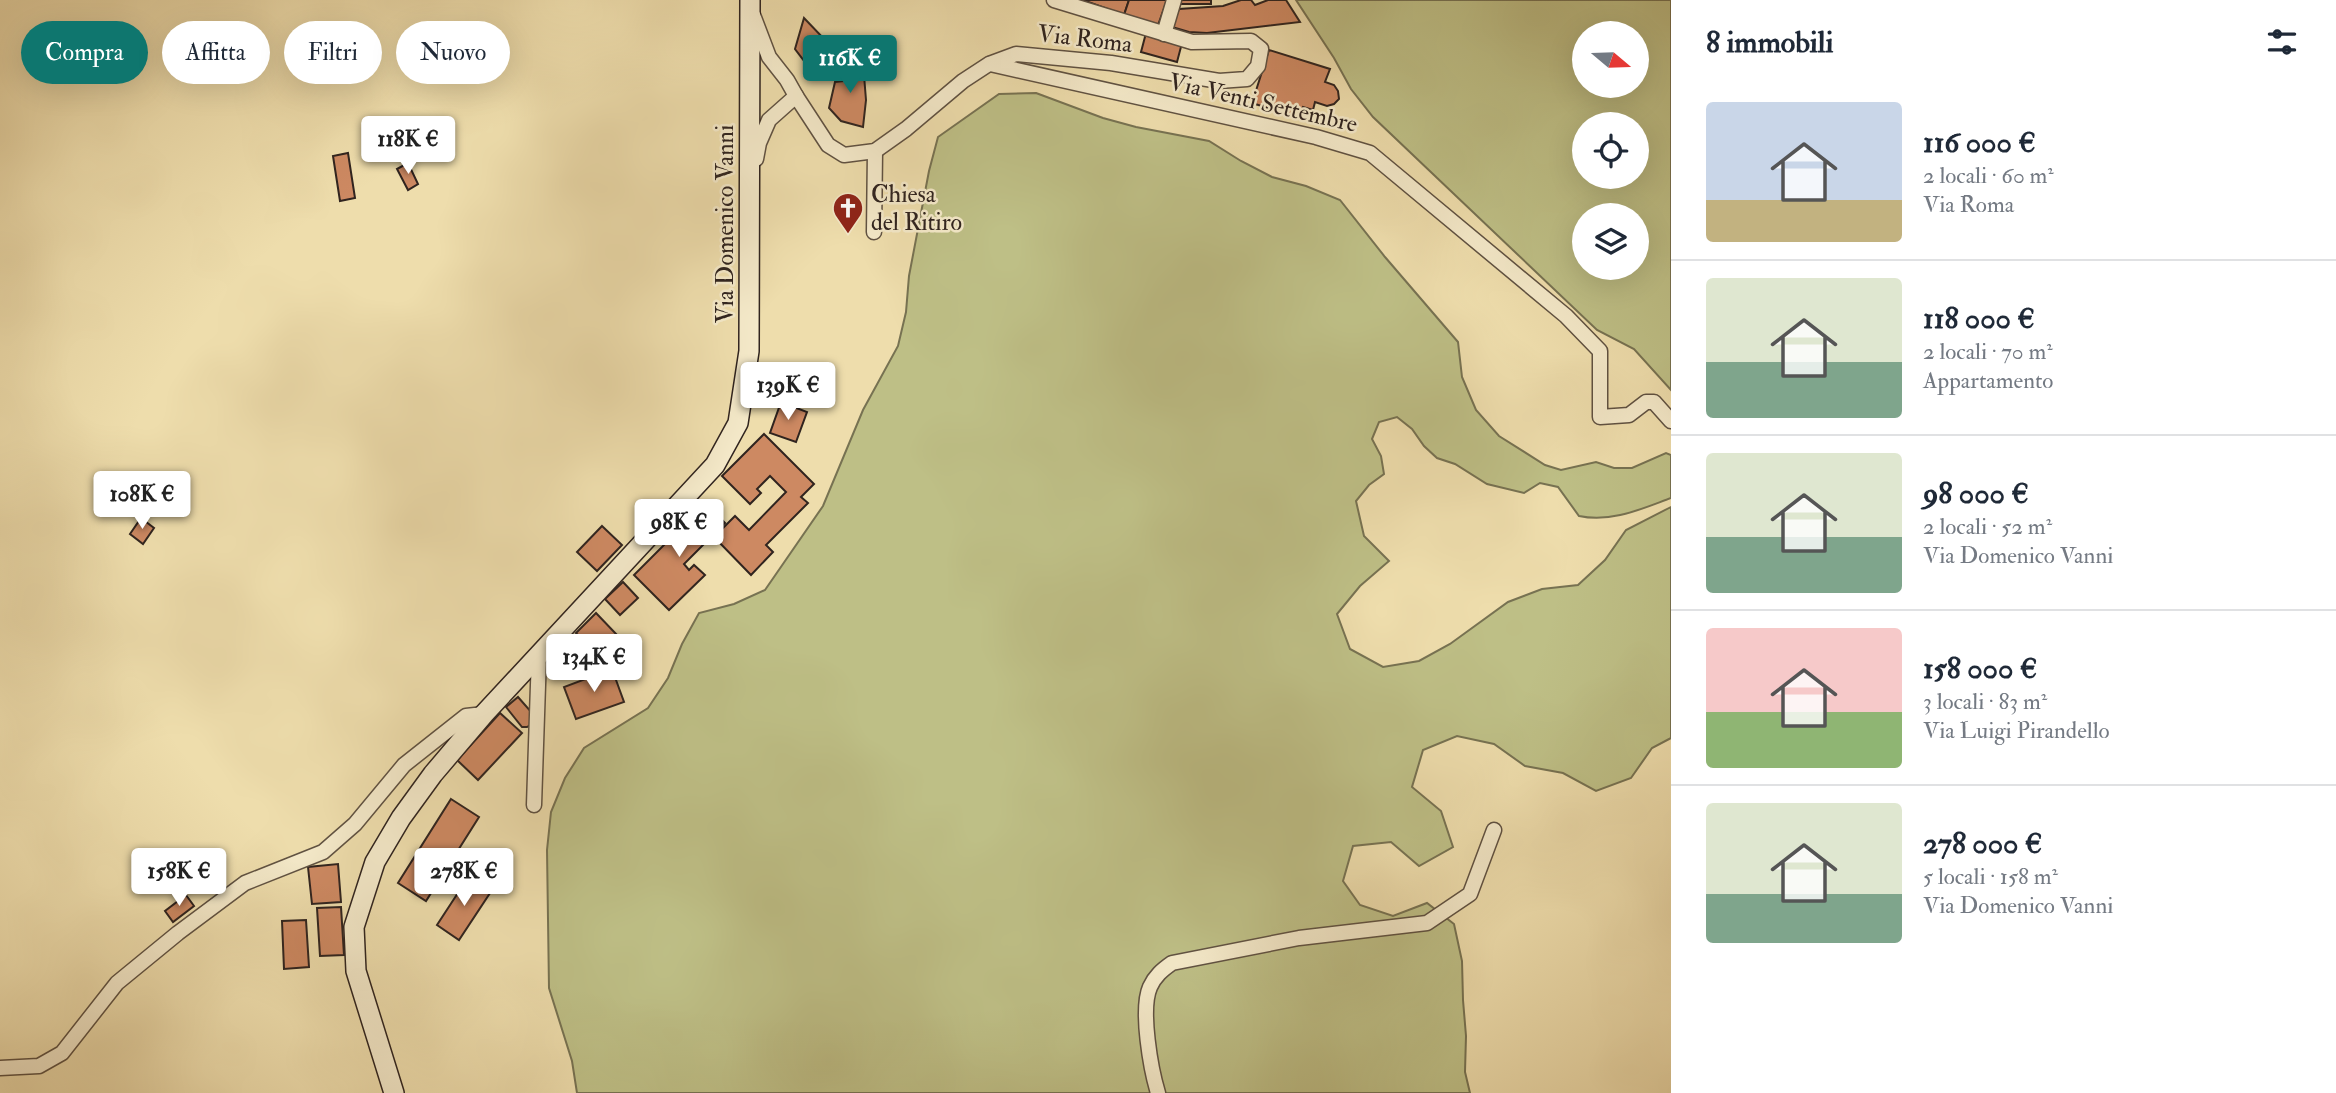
<!DOCTYPE html>
<html lang="it">
<meta charset="utf-8">
<style>
:root{--surface:#fff;--page:#f6f6f7;--text:#1f2937;--muted:#747a83;--line:#e0e1e3;--accent:#0f766e}
body{margin:0;font-family:"IM FELL Double Pica",serif;background:var(--page);color:var(--text);height:100vh;display:flex;flex-direction:column;font-size:26px;white-space:nowrap}
*{box-sizing:border-box;margin:0}
p{font-size:23px;color:var(--muted)}
.icon{flex:none;width:38px;height:38px;fill:none;stroke:currentColor;stroke-width:2;stroke-linecap:round;stroke-linejoin:round}
.map{position:relative;flex:1;overflow:hidden}
.panel{display:flex;flex-direction:column;background:var(--surface);width:665px}
.panel>*{flex:none}
.guide{position:absolute;left:21px;top:21px;width:665px;height:63px;display:flex;gap:14px}
.needle{width:46px;rotate:109deg}
.controls{position:absolute;left:1572px;top:21px;display:grid;gap:14px}
.controls a{display:grid;place-items:center;width:77px;height:77px;border-radius:50%;background:var(--surface);box-shadow:0 7px 28px #0002;font-size:35px}
.price{position:absolute;translate:-50% -60px;padding:0 16px;border-radius:7px;background:#fff;color:#222;font-size:23px;line-height:46px;filter:drop-shadow(0 2px 4px #0008)}
.price::after{content:'';position:absolute;left:50%;top:42px;width:21px;height:16px;margin-left:-10px;background:inherit;clip-path:polygon(0 0,100% 0,50% 100%)}
.price.current{background:var(--accent);color:#fff}
ul{padding:0;list-style:none}
li{display:flex;align-items:center;gap:21px;height:175px;padding:0 35px}
li+li{border-top:2px solid var(--line)}
li span{display:grid;place-items:center;flex:none;width:196px;height:140px;border-radius:7px;color:#555}
li>.icon{margin-inline-start:auto}
span .icon{width:84px;height:84px;fill:#fffc;stroke-width:1}
li b{font-size:30px}
h2{display:flex;justify-content:space-between;align-items:center;height:84px;padding:0 35px;font-size:30px}
.chip{padding:0 24px;border-radius:32px;background:var(--surface);box-shadow:0 7px 28px #0002;font-size:24px;line-height:63px}
.chip.current{background:var(--accent);color:#fff}
main{display:flex;flex:1;min-height:0}
.map>svg:first-child{display:block}
.green{fill:#bebf86;stroke:#777252;stroke-width:2;fill-rule:evenodd}
.building{fill:#cd8962;stroke:#30241f;stroke-width:2}
.lines{fill:none;stroke-linecap:round;stroke-linejoin:round}
.street-casing{stroke:#605242;stroke-width:17}
.secondary-casing{stroke:#30241f;stroke-width:22}
.street{stroke:#f4e9c9;stroke-width:14}
.secondary{stroke:#f4e9c9;stroke-width:19}
.labels{text-anchor:middle;dominant-baseline:central;stroke-width:5;stroke-linejoin:round;paint-order:stroke}
.street-label{font-size:24px;fill:#30241f;stroke:#f4e9c9}
.poi-label{font-size:24px;fill:#30241f;stroke:#f4e9c9;text-anchor:start}
</style>
<main>
<div class="map">
<svg width="1671" height="1093" viewBox="0 0 1671 1093">
<rect width="100%" height="100%" fill="#eeddac"/>
<filter id="stains"><feTurbulence type="fractalNoise" baseFrequency=".00286" numOctaves="4"/><feColorMatrix values="0 0 0 0 .2 0 0 0 0 .09 0 0 0 0 .02 0 0 0 .5 -.17"/></filter>
<radialGradient id="worn" r=".72"><stop offset=".6" stop-color="#630" stop-opacity="0"/><stop offset="1" stop-color="#630" stop-opacity=".3"/></radialGradient>
<g class="green">
<path d="M1296,0H1671V390L1634,349L1597,330L1373,117L1351,89L1334,58ZM1584,33H1636V86H1584ZM1584,124H1636V177H1584ZM1584,215H1636V268H1584Z"/>
<path d="M1036,93L1103,118L1136,127L1209,141L1241,161L1272,177L1306,186L1340,200L1385,257L1458,342L1462,377L1476,410L1499,436L1545,465L1561,470L1596,462L1614,468H1632L1666,453L1671,455V498C1641,509 1611,523 1579,516L1558,487L1540,483L1524,493L1487,484L1455,464L1437,458L1424,446L1412,429L1397,417L1379,422L1372,439L1381,456L1384,474L1369,485L1356,501L1364,536L1389,561L1360,586L1337,614L1350,649L1383,667L1419,661L1450,644L1508,602L1542,589L1578,585L1605,560L1626,530L1671,507V738L1652,748L1631,778L1596,791L1563,773L1525,766L1494,744L1457,736L1423,750L1412,787L1441,811L1453,847L1419,866L1391,842L1353,846L1343,881L1360,905L1393,916L1427,903L1454,924L1462,961L1463,1000L1466,1036L1465,1072L1470,1093H577L572,1061L549,988L547,850L551,812L565,778L584,748L648,708L668,678L682,644L699,613L734,604L765,590L823,506L863,410L898,346L906,312L909,276L929,171L938,137L999,94Z"/>
</g>
<g class="building">
<path d="M1083,0H1129L1124,15Z"/>
<path d="M1129,0H1167L1157,28L1124,15Z"/>
<rect x="1181" y="0" width="30" height="4"/>
<path d="M1241,0H1251L1255,5L1268,0H1286L1300,22L1207,33L1189,32L1172,27L1179,9L1223,6Z"/>
<path d="M804,18L827,42L816,55L821,62L811,70L795,49Z"/>
<path d="M1146,33L1182,43L1177,62L1141,52Z"/>
<path d="M1269,50L1330,69L1325,82L1334,85L1338,91L1339,99L1334,104L1327,106L1315,102L1313,110L1303,107L1300,118L1252,103Z"/>
<path d="M844,61L863,63L866,100L863,127L841,121L829,108L835,82L843,81Z"/>
<path d="M348,153L355,198L340,201L333,156Z"/>
<path d="M408,163L418,184L408,190L397,169Z"/>
<path d="M781,402L807,412L796,442L770,433Z"/>
<path d="M764,434L814,484L801,497L808,503L766,545L773,552L751,575L714,537L735,516L749,530L786,492L770,476L757,489L761,493L750,504L722,476Z"/>
<path d="M706,503L725,523L684,564L689,570L694,565L705,575L669,610L634,575Z"/>
<path d="M141,518L154,528L143,544L130,534Z"/>
<path d="M602,526L622,545L597,571L577,552Z"/>
<path d="M623,582L638,598L620,615L605,599Z"/>
<path d="M596,613L618,636L598,656L576,633Z"/>
<path d="M612,669L624,702L576,719L564,687Z"/>
<path d="M518,697L533,714L532,724L527,727H522L506,707Z"/>
<path d="M500,713L522,733L478,780L457,760Z"/>
<path d="M451,799L479,817L426,901L398,883Z"/>
<path d="M338,864L341,902L312,904L308,867Z"/>
<path d="M469,876L492,890L459,940L437,925Z"/>
<path d="M186,895L194,906L173,922L165,911Z"/>
<path d="M341,907L344,955L320,956L317,908Z"/>
<path d="M306,920L309,967L284,969L282,921Z"/>
</g>
<g class="lines">
<g class="street-casing">
<g id="street">
<path d="M753,15L769,57L787,80L796,96"/>
<path d="M1164,34L1174,0"/>
<path d="M990,64L1316,137L1370,153L1566,316L1600,351V417L1629,415L1646,402H1654L1671,421"/>
<path d="M756,159L759,143L769,120L796,96L828,145L844,155L875,151L906,129L963,81L989,64L1016,54L1111,63L1219,81L1247,79L1258,66L1261,49L1251,41L1192,42L1054,0"/>
<path d="M874,232L875,151"/>
<path d="M534,805L539,655"/>
<path d="M0,1068L39,1066L62,1053L117,983L178,933L245,883L323,852L355,824L404,765L466,716L484,714"/>
<path d="M1158,1093C1151,1070 1140,1010 1150,987C1155,976 1162,970 1172,963L1299,938L1427,923L1470,894L1494,830"/>
</g>
</g>
<g class="secondary-casing">
<path id="secondary" d="M394,1093L356,971L354,927L375,862L401,818L433,774L484,714L715,465L738,423L749,351L750,0"/>
</g>
<use href="#street" class="street"/>
<use href="#secondary" class="secondary"/>
</g>
<defs>
<g id="church-pin" transform="scale(1.575)"><path d="M0 17L-7.5 6A9.5 9.5 0 1 1 7.5 6Z" fill="#8f2418" stroke="#f4e9c9"/><path d="M-1.2-6h2.4v3.5h3.3v2.4h-3.3V6h-2.4V-.1h-3.3v-2.4h3.3Z" fill="#fff"/></g>
</defs>
<g fill-rule="evenodd">
<use href="#church-pin" x="848" y="208"/>
</g>
<g class="labels">
<g class="street-label">
<text transform="translate(1085 39) rotate(7)">Via Roma</text>
<text transform="translate(1263 103) rotate(13)">Via Venti Settembre</text>
<text transform="translate(725 224) rotate(-90)">Via Domenico Vanni</text>
</g>
<g class="poi-label">
<text x="871" y="194">Chiesa<tspan x="871" dy="28">del Ritiro</tspan></text>
</g>
</g>
<rect width="100%" height="100%" filter="url(#stains)"/>
<rect width="100%" height="100%" fill="url(#worn)"/>
</svg>
<div class="controls">
<a><svg class="needle" viewBox="-14 -14 28 28"><path d="M0-13l5 13h-10z" fill="#e53935"/><path d="M0 13l5-13h-10z" fill="#747a83"/></svg></a>
<a><svg class="icon" aria-label="locate" viewBox="0 0 24 24"><circle cx="12" cy="12" r="6"/><path d="M12 2v4M12 18v4M2 12h4M18 12h4"/></svg></a>
<a><svg class="icon" aria-label="layers" viewBox="0 0 24 24"><path d="M12 4l9 5-9 5-9-5zM3 14l9 5 9-5"/></svg></a>
</div>
<b class="price current" style="left:850px;top:95px">116K €</b>
<b class="price" style="left:408px;top:176px">118K €</b>
<b class="price" style="left:788px;top:422px">139K €</b>
<b class="price" style="left:142px;top:531px">108K €</b>
<b class="price" style="left:679px;top:559px">98K €</b>
<b class="price" style="left:594px;top:694px">134K €</b>
<b class="price" style="left:179px;top:908px">158K €</b>
<b class="price" style="left:464px;top:908px">278K €</b>
<div class="guide">
<a class="chip current">Compra</a>
<a class="chip">Affitta</a>
<a class="chip">Filtri</a>
<a class="chip">Nuovo</a>
</div>
</div>
<section class="panel">
<h2>8 immobili<svg class="icon" aria-label="filters" viewBox="0 0 24 24"><path d="M4 7h16M4 17h16"/><circle cx="9" cy="7" r="2"/><circle cx="15" cy="17" r="2"/></svg></h2>
<ul>
<li><span style="background:linear-gradient(#c9d6e8 70%,#c2b280 0)"><svg class="icon" aria-label="home" viewBox="0 0 24 24"><path d="M3 11l9-7 9 7M6 9v11h12V9"/></svg></span><div><b>116 000 €</b><p>2 locali · 60 m²</p><p>Via Roma</p></div></li>
<li><span style="background:linear-gradient(#dfe7d0 60%,#7fa58c 0)"><svg class="icon" aria-label="home" viewBox="0 0 24 24"><path d="M3 11l9-7 9 7M6 9v11h12V9"/></svg></span><div><b>118 000 €</b><p>2 locali · 70 m²</p><p>Appartamento</p></div></li>
<li><span style="background:linear-gradient(#dfe7d0 60%,#7fa58c 0)"><svg class="icon" aria-label="home" viewBox="0 0 24 24"><path d="M3 11l9-7 9 7M6 9v11h12V9"/></svg></span><div><b>98 000 €</b><p>2 locali · 52 m²</p><p>Via Domenico Vanni</p></div></li>
<li><span style="background:linear-gradient(#f6c9c9 60%,#8fb573 0)"><svg class="icon" aria-label="home" viewBox="0 0 24 24"><path d="M3 11l9-7 9 7M6 9v11h12V9"/></svg></span><div><b>158 000 €</b><p>3 locali · 83 m²</p><p>Via Luigi Pirandello</p></div></li>
<li><span style="background:linear-gradient(#dfe7d0 65%,#7fa58c 0)"><svg class="icon" aria-label="home" viewBox="0 0 24 24"><path d="M3 11l9-7 9 7M6 9v11h12V9"/></svg></span><div><b>278 000 €</b><p>5 locali · 158 m²</p><p>Via Domenico Vanni</p></div></li>
</ul>
</section>
</main>
